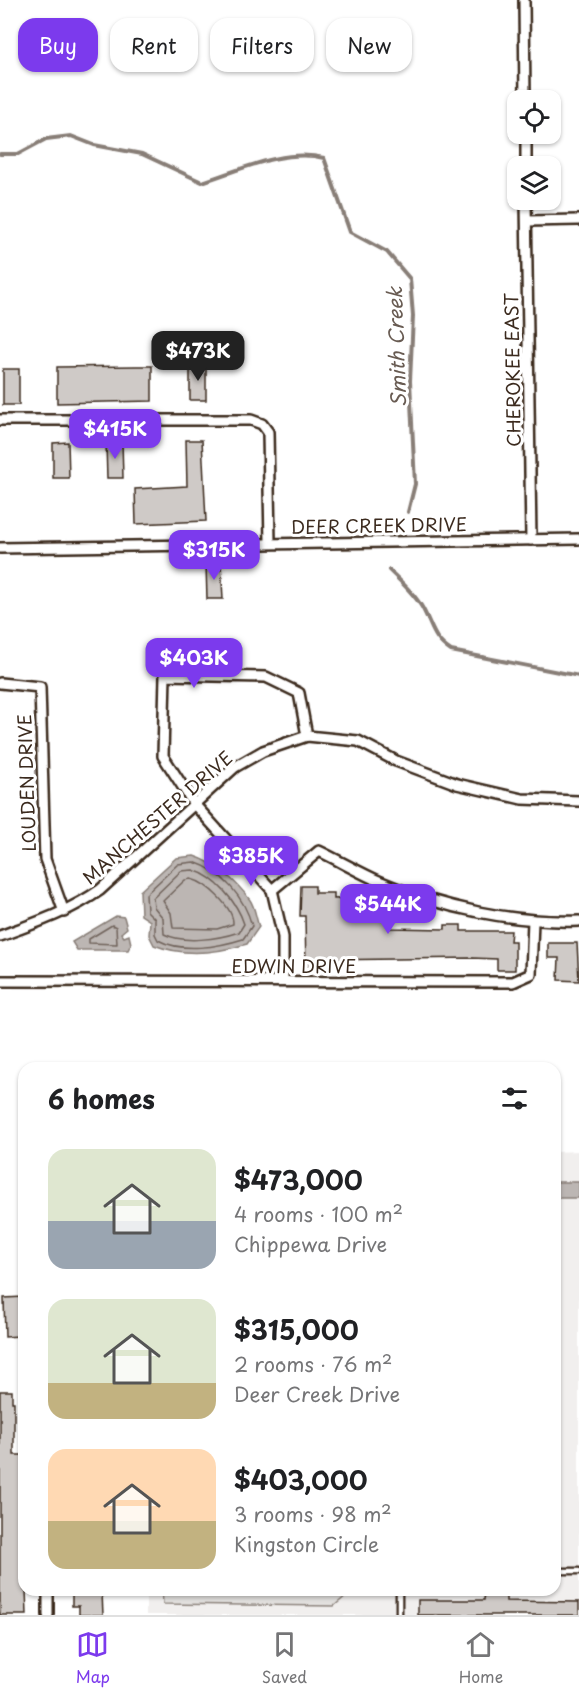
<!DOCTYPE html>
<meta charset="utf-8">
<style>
:root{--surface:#fff;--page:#f2f2f2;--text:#202124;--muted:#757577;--line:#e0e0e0;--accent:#7c3aed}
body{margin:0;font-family:"Playpen Sans",sans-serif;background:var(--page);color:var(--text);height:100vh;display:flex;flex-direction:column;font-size:22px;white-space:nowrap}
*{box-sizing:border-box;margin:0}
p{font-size:20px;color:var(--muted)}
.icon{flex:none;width:33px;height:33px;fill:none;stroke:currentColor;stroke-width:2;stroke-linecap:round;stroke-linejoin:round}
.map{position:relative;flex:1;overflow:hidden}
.drawer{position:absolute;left:18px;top:1062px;width:543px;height:534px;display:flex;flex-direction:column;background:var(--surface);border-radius:18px;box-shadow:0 2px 4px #0004}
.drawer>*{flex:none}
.banner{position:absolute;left:18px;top:18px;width:543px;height:54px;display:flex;gap:12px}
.fabs{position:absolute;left:507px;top:90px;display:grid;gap:12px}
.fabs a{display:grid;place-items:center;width:54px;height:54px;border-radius:12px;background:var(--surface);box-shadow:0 2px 4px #0004;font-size:30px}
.price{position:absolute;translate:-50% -51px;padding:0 14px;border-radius:12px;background:var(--accent);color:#fff;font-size:20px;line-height:39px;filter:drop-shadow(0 2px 3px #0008)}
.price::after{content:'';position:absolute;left:50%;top:36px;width:18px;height:14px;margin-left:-9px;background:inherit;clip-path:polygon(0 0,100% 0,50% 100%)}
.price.current{background:#222;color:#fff}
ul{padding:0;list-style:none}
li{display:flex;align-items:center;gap:18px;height:150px;padding:0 30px}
li span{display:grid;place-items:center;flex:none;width:168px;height:120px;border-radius:18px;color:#555}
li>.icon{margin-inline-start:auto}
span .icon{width:72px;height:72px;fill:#fffc;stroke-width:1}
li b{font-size:26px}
h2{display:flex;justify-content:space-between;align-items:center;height:72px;padding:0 30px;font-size:26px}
.pill{padding:0 21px;border-radius:18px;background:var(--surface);box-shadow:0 2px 4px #0004;font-size:21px;line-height:54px}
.pill.current{background:var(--accent);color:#fff}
.tabs{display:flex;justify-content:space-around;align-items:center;height:84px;border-top:2px solid var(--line);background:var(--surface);font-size:16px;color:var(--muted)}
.tabs a{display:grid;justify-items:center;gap:3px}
.tabs .current{color:var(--accent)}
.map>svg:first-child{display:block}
.built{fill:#f1efee}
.green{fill:#e2e0de;stroke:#8e857e;stroke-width:1.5}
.water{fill:#bcb6b3;stroke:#887e77;stroke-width:1.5}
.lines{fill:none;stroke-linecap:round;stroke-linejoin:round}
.shore{stroke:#6f625a;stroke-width:1.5}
.stream{stroke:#887e77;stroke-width:4}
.building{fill:#cfcac7;stroke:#3b2a1e;stroke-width:1.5}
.service-casing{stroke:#3b2a1e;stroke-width:9}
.minor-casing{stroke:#3b2a1e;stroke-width:14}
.service{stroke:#fff;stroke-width:4.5}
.minor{stroke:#fff;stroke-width:9}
.labels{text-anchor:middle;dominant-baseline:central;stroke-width:6;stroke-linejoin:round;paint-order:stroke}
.street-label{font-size:18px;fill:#3b2a1e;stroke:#fff}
.water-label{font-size:20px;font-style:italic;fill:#685b52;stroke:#fff}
</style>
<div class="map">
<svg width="579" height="1615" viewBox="0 0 579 1615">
<rect width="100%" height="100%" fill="#fff"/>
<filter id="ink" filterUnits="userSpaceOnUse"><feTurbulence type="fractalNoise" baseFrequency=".0167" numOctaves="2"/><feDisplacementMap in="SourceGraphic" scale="12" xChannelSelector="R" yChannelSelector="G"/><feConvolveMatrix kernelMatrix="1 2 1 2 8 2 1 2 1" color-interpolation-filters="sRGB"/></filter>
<g filter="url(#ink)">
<path class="built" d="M579,1151V1615H146V1590H555V1152Z"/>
<path class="green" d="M162,1590H353L334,1606L163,1604Z"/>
<g class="water">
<path d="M194,856C216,863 236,881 250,900C255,907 256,918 259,927L247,944C217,953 184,957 154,945L149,935L150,921L141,915L140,891L176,858Z"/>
<path d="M116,916L124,917L127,928L121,933L124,937L129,935L131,944L128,950H77L72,942Z"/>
<rect x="555" y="1182" width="24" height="16"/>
</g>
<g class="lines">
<g class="shore">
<path d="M194,862C222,871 245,898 252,926L243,939C218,947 182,953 158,940L155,934V919L147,911L146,894L178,864Z"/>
<path d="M193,870C216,877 237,902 244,924L239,932C218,939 184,944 164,934L163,918L154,907L153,898L181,871Z"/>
<path d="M191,879C207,883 234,908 233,924L217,929L173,928L171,913L163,901L185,880Z"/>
<path d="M112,925L116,927L117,944L89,943V939Z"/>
</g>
<g class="stream">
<path d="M0,154H18L46,139L71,136L94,145L142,154L202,182C240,170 285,148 324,158L350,232L387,252L410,279L413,316L410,381L415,484L408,512"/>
<path d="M389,570C401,582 415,594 423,609C433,628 433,639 451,651L579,676"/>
</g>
</g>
<g class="building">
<rect x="190" y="365" width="16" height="35"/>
<path d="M136,366H152V401L57,403V367Z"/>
<rect x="3" y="369" width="16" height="36"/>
<path d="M186,440H202L206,521L136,524L135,489L187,486Z"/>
<path d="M68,442L69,478H53V443Z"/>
<path d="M122,442L123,478H107L106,443Z"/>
<path d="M221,563L223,599H207L206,564Z"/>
<path d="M301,886H315V893H334V899L353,898L394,905L390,928L445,929V925H461V931H511L510,941H515V970H497V959L472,958L321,960V968L306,969L305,916H300Z"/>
<path d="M548,943H577L579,981L558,980L559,958H548Z"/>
<path d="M24,1297V1320H19V1336L5,1337L4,1298Z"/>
<path d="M0,1391H12V1402H14V1455H24V1590H26L27,1615H0Z"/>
<path d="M485,1590H506V1601L579,1602V1615H418V1600H484Z"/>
<path d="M72,1593H102L103,1615H79V1606H72Z"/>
</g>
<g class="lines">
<g class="service-casing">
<g id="service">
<path d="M555,1571H579"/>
<path d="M399,1615V1590"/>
</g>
</g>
<g class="minor-casing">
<g id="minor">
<path d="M524,0L525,100"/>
<path d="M526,134V166"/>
<path d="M526,200L531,540"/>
<path d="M527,221L579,220"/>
<path d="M0,420H251L262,424L268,432L270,543"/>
<path d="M0,548L579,539"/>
<path d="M0,683L40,687L45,859L64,912"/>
<path d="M272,890L319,851C340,861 360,873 381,882C442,908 513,923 579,921"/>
<path d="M0,936C35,923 69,912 100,890L235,767L263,751L307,736L358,741L396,761L457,784L522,799L579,801"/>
<path d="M0,981L513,982L531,974L533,920"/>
<path d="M283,981V937L272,890L194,804L163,756L165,675L266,677L299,693L307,736"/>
<path d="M48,1590V1615"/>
</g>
</g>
<use href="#service" class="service"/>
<use href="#minor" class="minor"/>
</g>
</g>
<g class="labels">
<g class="street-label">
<text transform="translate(512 370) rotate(-91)">CHEROKEE EAST</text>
<text transform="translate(379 525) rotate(-1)">DEER CREEK DRIVE</text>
<text transform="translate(26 783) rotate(-92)">LOUDEN DRIVE</text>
<text transform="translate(157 817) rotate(-41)">MANCHESTER DRIVE</text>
<text x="294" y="965">EDWIN DRIVE</text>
</g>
<g class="water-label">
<text transform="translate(396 347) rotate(-92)">Smith Creek</text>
</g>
</g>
</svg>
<div class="fabs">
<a><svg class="icon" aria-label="locate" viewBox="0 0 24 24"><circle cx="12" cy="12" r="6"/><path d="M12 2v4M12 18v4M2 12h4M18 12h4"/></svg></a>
<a><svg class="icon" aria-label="layers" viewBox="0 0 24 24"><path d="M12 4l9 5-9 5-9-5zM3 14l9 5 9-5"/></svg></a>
</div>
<b class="price current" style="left:198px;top:382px">$473K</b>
<b class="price" style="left:115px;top:460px">$415K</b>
<b class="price" style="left:214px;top:581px">$315K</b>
<b class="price" style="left:194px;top:689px">$403K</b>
<b class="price" style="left:251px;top:887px">$385K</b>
<b class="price" style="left:388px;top:935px">$544K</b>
<div class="banner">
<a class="pill current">Buy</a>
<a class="pill">Rent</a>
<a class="pill">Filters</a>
<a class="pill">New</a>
</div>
<section class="drawer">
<h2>6 homes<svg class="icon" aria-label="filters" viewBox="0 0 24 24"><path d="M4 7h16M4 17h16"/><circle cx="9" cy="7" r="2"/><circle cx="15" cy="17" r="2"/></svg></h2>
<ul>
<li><span style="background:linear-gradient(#dfe7d0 60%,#9aa5b1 0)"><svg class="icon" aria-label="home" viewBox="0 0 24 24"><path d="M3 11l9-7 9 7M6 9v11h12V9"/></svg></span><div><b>$473,000</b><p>4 rooms · 100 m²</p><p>Chippewa Drive</p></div></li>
<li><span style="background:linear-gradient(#dfe7d0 70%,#c2b280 0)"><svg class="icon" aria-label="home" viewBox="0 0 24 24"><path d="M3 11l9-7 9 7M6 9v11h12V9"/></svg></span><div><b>$315,000</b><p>2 rooms · 76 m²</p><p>Deer Creek Drive</p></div></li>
<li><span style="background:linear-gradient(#ffd9b3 60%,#c2b280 0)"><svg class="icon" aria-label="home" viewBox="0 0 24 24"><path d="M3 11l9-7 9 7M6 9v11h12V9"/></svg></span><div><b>$403,000</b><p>3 rooms · 98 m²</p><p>Kingston Circle</p></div></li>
</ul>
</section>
</div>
<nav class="tabs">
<a class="current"><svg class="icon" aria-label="map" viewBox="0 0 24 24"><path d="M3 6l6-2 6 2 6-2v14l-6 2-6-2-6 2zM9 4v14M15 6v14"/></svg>Map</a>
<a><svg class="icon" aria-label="saved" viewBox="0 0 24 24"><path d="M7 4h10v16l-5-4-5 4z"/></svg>Saved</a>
<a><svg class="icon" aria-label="home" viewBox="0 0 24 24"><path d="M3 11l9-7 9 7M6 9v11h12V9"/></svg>Home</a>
</nav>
